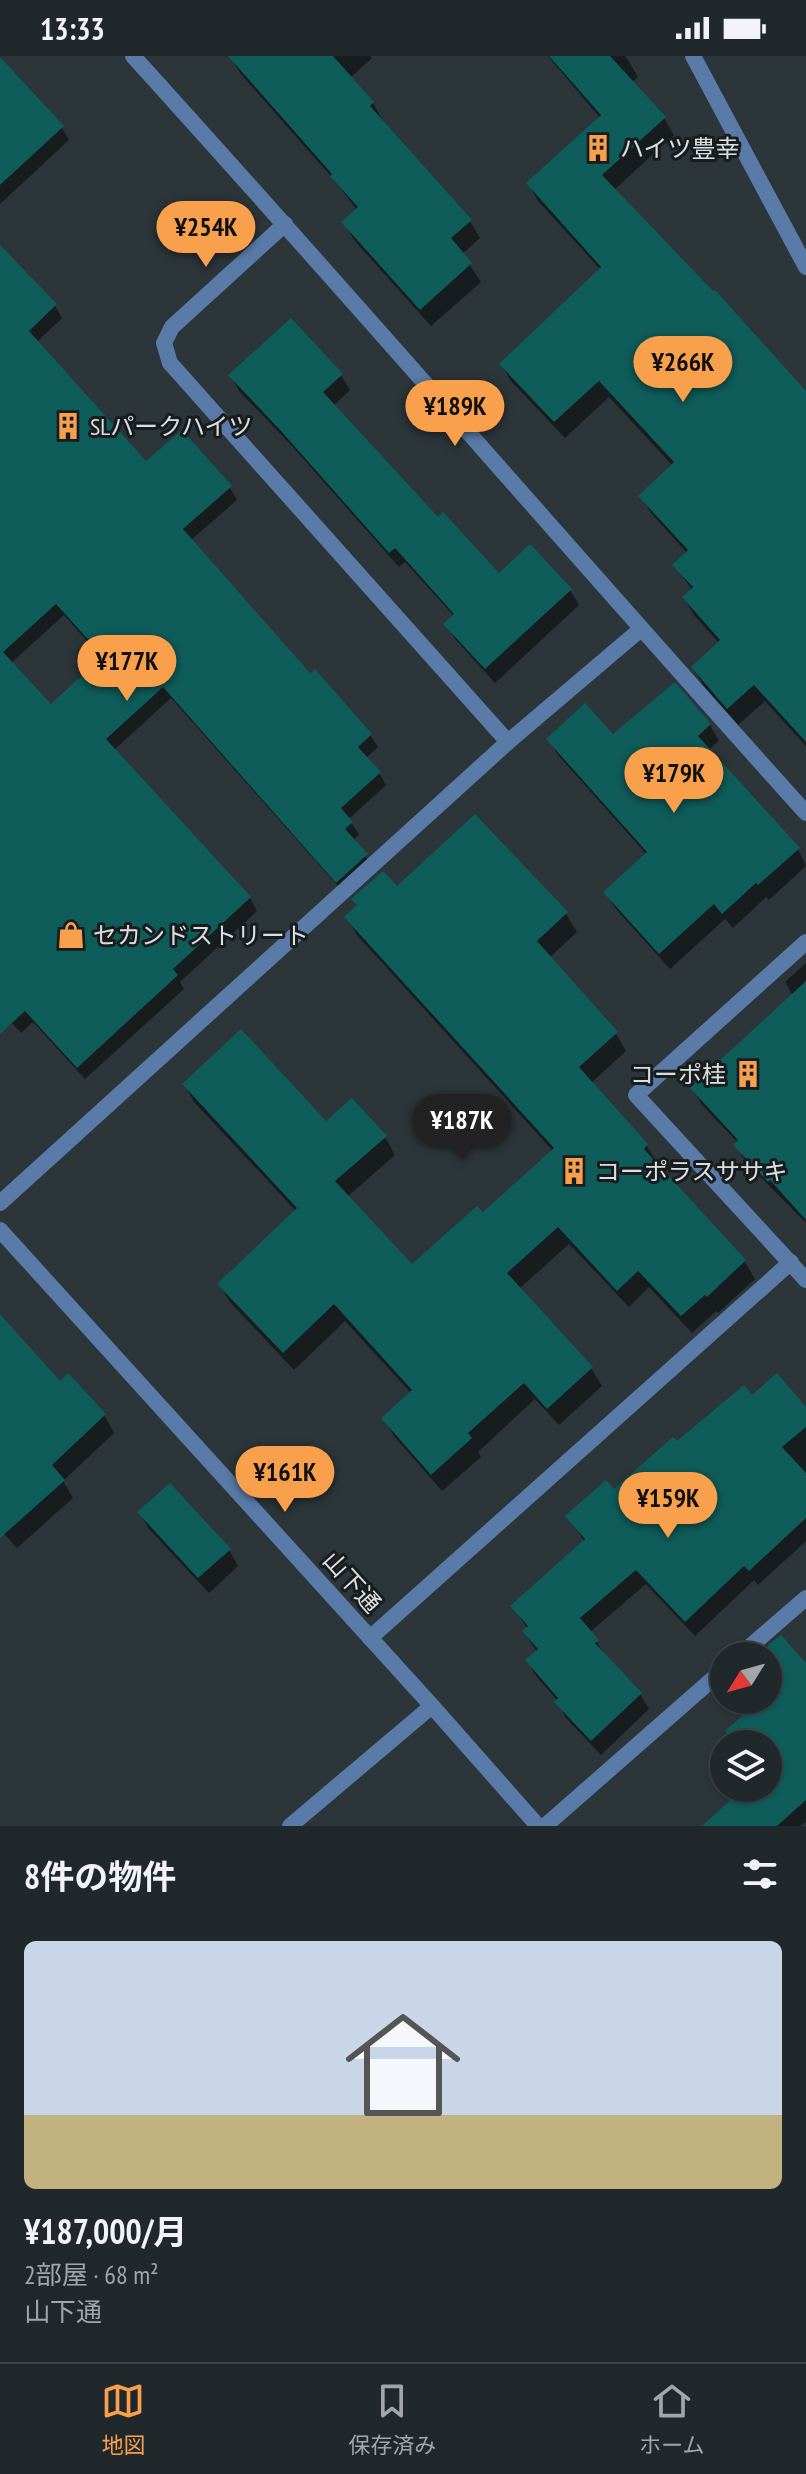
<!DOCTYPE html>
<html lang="ja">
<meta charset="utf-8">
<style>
:root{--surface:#21282b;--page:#293033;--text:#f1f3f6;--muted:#a2a6a9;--line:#3e4447;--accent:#f9a04c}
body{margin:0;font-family:"PT Sans Narrow","Noto Sans JP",sans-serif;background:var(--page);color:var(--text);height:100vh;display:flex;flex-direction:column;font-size:30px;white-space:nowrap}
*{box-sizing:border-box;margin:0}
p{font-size:26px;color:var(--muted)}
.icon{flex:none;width:44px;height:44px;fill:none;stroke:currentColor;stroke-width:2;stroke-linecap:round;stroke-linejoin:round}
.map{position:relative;height:1770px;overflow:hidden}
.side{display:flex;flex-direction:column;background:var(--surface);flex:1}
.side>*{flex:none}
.needle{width:52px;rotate:233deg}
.fabs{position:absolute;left:710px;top:1586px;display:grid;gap:16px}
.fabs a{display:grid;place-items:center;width:72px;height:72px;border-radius:50%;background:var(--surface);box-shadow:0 2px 6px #0004,0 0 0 2px var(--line);font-size:40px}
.price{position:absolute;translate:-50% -68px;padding:0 18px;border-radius:28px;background:var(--accent);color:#111;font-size:26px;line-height:52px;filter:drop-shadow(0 2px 4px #0008)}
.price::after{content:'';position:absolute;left:50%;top:48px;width:24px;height:18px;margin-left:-12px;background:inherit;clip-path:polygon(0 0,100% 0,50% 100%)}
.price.current{background:#222;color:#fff}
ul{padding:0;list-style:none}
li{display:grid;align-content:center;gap:16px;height:424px;padding:0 24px}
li+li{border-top:2px solid var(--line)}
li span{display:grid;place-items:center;height:248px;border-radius:12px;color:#555}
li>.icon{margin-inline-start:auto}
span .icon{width:144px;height:144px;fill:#fffc;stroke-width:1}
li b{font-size:34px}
h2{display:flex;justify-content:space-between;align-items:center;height:96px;padding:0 24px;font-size:34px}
.status{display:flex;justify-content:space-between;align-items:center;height:56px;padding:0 40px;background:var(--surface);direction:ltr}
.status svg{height:22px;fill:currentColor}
.menu{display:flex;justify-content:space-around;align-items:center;height:112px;border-top:2px solid var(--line);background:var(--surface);font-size:22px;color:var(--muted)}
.menu a{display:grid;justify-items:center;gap:4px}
.menu .current{color:var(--accent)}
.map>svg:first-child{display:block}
.shadow{fill:#0007;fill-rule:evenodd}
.building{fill:#0f5d5b;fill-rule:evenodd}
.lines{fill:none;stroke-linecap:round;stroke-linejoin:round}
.minor{stroke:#5a7ba8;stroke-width:16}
.tertiary{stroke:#5a7ba8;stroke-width:16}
.labels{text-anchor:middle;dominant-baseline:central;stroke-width:6;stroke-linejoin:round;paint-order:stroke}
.poi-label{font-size:24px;fill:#dae0e2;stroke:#181c1e;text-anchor:start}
.street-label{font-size:24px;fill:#dae0e2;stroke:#181c1e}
</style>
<div class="status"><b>13:33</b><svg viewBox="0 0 49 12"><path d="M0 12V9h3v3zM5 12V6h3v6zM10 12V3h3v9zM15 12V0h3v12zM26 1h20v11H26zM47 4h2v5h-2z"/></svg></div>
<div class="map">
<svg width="806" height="1770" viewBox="0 0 806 1770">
<rect width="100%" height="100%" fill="#2c3539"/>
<g class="shadow">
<path d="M230,0H370L372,2L350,22L373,47L383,65L470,165L480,182L462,198L481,226L431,270L354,184L344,166L357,154L336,126L240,17Z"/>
<path d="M548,0H625L628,4L638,21L632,26L664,62L674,79L614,134L806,337V690L765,645L738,669L703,629L693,612L720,588L694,559L684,542L692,534L675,509L687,497L651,457L641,440L673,410L609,341L565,382L511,325L501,308L601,214L538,145L529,128L600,62Z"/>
<path d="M0,4L62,72L69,84L0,148Z"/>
<path d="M0,192L55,250L62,262L37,286L146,408L230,432L237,444L190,485L310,620L370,679L378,691L366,702L379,717L386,729L349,763L359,779L353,784L374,812L345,838L171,642L114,694L250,842L257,855L180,926L184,933L85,1023L33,966L21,977L0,954ZM64,559L103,603L51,651L11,607Z"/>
<path d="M341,319L350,334L333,350L438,464L499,519L570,534L579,549L495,627L455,583L446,568L454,560L405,506L399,511L292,390L239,335L231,320Z"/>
<path d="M710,669L719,685L708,694L798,793L806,810L769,844L766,841L733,872L725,863L670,913L615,852L606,836L647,799L558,699L549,683L613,681Z"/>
<path d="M475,760L566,858L577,876L549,902L616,978L626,995L591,1027L647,1090L657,1107L656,1109L745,1206L755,1223L718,1257L716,1255L692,1277L649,1231L629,1251L569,1188L519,1233L591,1312L602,1330L559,1369L535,1343L478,1396L481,1401L442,1435L394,1380L383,1362L411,1337L345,1265L294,1314L230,1246L219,1228L296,1155L194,1046L184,1028L325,1068L385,1081L395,1099L347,1141L412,1211L483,1159L553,1095L357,879L347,861L358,851L354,844L397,833Z"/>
<path d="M806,907V1167L745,1105L736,1089L738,1087L702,1049L693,1033L793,940L785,926Z"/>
<path d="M0,1261L60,1327L104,1359L114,1377L63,1425L73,1442L17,1492L0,1473Z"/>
<path d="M752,1342L806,1354V1485L758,1529L754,1524L695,1580L646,1528L590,1576L606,1600L640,1638L649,1653L601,1699L565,1661L558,1645L536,1620L527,1604L537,1596L524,1576L528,1573L512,1550L585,1486L568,1461L614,1435L677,1388Z"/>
<path d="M140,1457L229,1494L238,1510L209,1537L149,1473Z"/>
<path d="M768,1603L806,1610V1766L800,1770H705L747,1732H768V1688H735L728,1676L764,1644H768Z"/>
</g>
<g class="building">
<path d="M228,0H333L374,46L370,50L472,164L451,182L472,207L420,254L341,166L358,151L330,120L332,118Z"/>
<path d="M549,0H610L666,61L602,119L713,235L715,234L806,335V686L754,629L727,653L691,611L720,584L682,541L693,531L672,509L688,494L638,440L674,406L599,325L554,366L499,308L601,211L526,127L601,59Z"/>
<path d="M0,1L64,70L0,129Z"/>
<path d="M0,189L57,248L29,275L146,405L182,374L232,430L183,473L310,617L315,613L372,678L358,691L381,716L341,752L353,766L345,773L368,798L336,827L163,631L106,683L251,841L173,913L178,919L77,1012L25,955L0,978ZM56,548L103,600L51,648L3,596Z"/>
<path d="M291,262L343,318L323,336L438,461L443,456L499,517L530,488L572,533L485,613L443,568L454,558L395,492L389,497L281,375L228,319Z"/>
<path d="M675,626L711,668L698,680L800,792L758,829L756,827L722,858L714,848L659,898L603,836L647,796L546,683L585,647L613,678Z"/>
<path d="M475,758L568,856L537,885L618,976L579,1011L648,1088L644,1093L746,1204L707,1241L705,1239L681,1260L638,1215L617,1235L558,1171L507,1217L593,1311L547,1353L524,1327L468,1377L472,1382L431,1419L381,1362L412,1334L334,1248L283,1297L217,1228L297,1152L182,1028L241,973L326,1065L352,1042L387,1080L335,1125L412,1208L477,1150L483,1156L554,1092L344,861L357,849L351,843L383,815L397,830Z"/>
<path d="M806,925V1164L770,1124L768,1126L733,1089L738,1084L690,1032Z"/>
<path d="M0,1258L60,1325L68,1317L106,1358L52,1409L65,1424L0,1482Z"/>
<path d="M777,1317L806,1351V1371L782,1391L806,1417V1462L749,1515L744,1510L685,1566L636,1514L580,1562L599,1584L595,1587L642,1637L591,1685L554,1646L558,1642L525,1604L538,1593L522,1575L528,1570L510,1550L585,1483L565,1460L606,1424L614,1433L673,1381L677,1385L744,1329L752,1339Z"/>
<path d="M170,1427L231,1493L198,1522L137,1456Z"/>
<path d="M781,1579L806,1607V1744L777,1770H702L744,1732H768V1688H736L725,1675L761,1644H768V1589Z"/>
</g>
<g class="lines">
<g class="minor">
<path d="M133,0C360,250 580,506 806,757"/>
<path d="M693,0L806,211"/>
<path d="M285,168L172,271L164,287L170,307L508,686"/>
<path d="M806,886L636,1039L806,1224"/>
<path d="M0,1147L508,686L641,573"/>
<path d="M370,1582L791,1206"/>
<path d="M739,1600L806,1542"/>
<path d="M290,1770L432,1650"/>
<path d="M545,1770L724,1613"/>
</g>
<path class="tertiary" d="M0,1174L432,1650L538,1770"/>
</g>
<defs>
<g id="building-bare" transform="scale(2.16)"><path d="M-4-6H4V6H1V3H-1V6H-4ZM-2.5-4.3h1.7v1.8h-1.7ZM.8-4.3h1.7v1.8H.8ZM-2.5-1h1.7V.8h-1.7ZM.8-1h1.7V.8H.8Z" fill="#f9a04c" stroke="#181c1e" stroke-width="2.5" paint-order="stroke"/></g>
<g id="shop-bare" transform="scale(2.16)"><path d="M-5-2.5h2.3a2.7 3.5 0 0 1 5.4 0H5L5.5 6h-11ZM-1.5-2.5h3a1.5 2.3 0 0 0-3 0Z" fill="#f9a04c" stroke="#181c1e" stroke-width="2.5" paint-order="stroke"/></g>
</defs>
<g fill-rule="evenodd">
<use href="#building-bare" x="598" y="92"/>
<use href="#building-bare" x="68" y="370"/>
<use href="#shop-bare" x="71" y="879"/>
<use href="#building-bare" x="748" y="1018"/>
<use href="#building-bare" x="574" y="1115"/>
</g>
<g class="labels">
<g class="poi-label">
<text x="620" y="92">ハイツ豊幸</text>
<text x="90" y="370">SLパークハイツ</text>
<text x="93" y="879">セカンドストリート</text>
<text x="726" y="1018" text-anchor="end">コーポ桂</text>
<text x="596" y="1115">コーポラスササキ</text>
</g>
<g class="street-label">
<text transform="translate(352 1526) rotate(48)">山下通</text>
</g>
</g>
</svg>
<div class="fabs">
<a><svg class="needle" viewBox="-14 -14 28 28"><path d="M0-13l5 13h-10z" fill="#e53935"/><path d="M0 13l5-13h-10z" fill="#a2a6a9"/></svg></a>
<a><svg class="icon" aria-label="layers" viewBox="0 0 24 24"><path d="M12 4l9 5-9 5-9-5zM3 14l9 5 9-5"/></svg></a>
</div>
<b class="price" style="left:206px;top:213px">¥254K</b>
<b class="price" style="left:683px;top:348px">¥266K</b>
<b class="price" style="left:455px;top:392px">¥189K</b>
<b class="price" style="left:127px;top:647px">¥177K</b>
<b class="price" style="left:674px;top:759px">¥179K</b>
<b class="price current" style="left:462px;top:1106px">¥187K</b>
<b class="price" style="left:285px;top:1458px">¥161K</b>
<b class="price" style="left:668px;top:1484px">¥159K</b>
</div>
<section class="side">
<h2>8件の物件<svg class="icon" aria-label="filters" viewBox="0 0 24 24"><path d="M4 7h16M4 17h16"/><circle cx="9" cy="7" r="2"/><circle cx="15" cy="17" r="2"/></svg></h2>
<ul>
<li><span style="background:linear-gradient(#c9d6e8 70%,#c2b280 0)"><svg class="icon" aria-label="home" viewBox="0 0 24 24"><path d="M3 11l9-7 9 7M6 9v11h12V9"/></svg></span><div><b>¥187,000/月</b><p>2部屋 · 68 m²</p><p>山下通</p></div></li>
</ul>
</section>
<nav class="menu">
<a class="current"><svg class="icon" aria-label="map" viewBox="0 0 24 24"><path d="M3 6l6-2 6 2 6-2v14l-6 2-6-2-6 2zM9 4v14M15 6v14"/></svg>地図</a>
<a><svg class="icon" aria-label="saved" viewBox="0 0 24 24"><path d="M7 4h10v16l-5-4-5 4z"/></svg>保存済み</a>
<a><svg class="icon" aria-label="home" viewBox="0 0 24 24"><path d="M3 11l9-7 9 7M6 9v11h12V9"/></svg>ホーム</a>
</nav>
